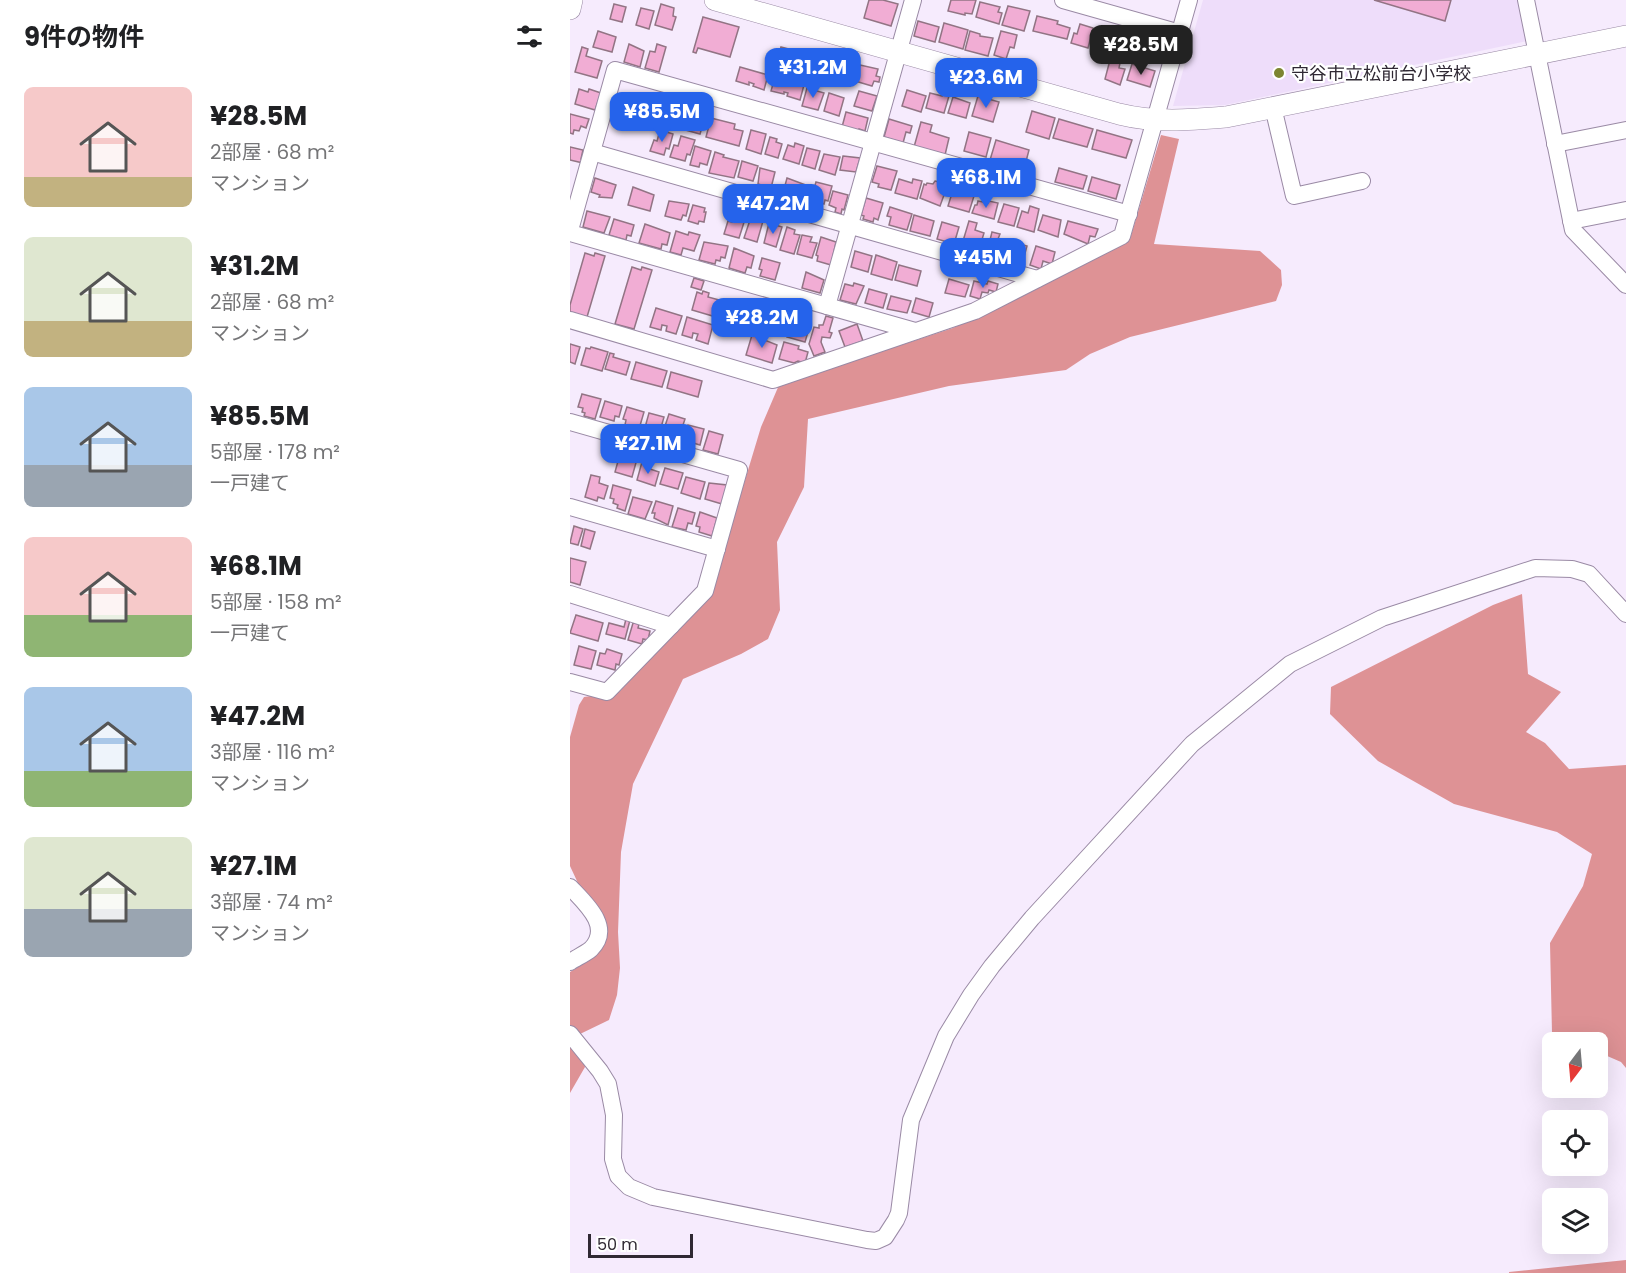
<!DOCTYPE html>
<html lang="ja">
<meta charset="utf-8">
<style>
:root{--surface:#fff;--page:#f2f2f2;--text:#202124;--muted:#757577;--accent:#2563eb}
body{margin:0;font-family:Poppins,"Noto Sans JP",sans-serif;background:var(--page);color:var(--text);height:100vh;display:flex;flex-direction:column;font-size:22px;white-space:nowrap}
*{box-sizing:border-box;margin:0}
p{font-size:20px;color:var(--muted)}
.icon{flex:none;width:33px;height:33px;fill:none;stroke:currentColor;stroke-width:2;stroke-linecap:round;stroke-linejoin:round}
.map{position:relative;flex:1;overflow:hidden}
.sheet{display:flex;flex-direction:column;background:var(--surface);width:570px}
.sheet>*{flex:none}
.needle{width:39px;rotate:196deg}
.buttons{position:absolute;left:972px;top:1032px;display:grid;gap:12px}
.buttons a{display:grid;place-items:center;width:66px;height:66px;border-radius:9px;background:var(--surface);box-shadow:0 6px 24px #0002;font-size:30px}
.scale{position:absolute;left:18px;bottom:15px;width:105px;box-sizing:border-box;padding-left:6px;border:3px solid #2f2833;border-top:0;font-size:16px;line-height:21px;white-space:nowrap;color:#2f2833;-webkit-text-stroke:4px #fff;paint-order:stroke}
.price{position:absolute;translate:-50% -51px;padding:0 14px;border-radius:12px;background:var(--accent);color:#fff;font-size:20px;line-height:39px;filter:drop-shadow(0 2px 3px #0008)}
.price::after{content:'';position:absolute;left:50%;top:36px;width:18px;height:14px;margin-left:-9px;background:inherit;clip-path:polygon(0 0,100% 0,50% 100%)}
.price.selected{background:#222;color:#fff}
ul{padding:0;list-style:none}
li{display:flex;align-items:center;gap:18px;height:150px;padding:0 24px}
li span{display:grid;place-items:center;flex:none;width:168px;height:120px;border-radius:9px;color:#555}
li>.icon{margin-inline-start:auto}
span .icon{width:72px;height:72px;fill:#fffc;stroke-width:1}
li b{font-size:26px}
h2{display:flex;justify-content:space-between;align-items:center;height:72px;padding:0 24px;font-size:26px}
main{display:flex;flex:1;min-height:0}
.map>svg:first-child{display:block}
.built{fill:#eeddfa}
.forest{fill:#de9295}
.building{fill:#f1add4;stroke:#927484;stroke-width:1.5}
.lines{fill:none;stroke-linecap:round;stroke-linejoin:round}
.minor-casing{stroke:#9a8aa5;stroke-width:18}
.tertiary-casing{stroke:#9a8aa5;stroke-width:22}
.minor{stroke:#fff;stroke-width:16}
.tertiary{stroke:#fff;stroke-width:21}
.poi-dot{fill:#7d8531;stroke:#fff;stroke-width:2}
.labels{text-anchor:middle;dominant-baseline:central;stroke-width:4.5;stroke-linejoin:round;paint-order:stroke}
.poi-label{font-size:18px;fill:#2f2833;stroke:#fff;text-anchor:start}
</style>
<main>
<section class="sheet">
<h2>9件の物件<svg class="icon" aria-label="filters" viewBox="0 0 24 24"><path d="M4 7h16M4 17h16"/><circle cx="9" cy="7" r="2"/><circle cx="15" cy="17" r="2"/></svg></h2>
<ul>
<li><span style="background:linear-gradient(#f6c9c9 75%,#c2b280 0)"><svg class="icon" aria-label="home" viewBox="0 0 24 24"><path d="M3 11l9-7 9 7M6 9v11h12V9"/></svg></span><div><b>¥28.5M</b><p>2部屋 · 68 m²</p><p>マンション</p></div></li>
<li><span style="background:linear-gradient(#dfe7d0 70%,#c2b280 0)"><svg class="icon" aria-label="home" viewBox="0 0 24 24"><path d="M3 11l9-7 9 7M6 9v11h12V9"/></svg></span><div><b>¥31.2M</b><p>2部屋 · 68 m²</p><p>マンション</p></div></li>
<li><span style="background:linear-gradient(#a9c7e8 65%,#9aa5b1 0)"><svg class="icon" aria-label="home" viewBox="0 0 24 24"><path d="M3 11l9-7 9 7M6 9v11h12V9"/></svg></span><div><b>¥85.5M</b><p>5部屋 · 178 m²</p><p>一戸建て</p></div></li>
<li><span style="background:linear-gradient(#f6c9c9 65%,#8fb573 0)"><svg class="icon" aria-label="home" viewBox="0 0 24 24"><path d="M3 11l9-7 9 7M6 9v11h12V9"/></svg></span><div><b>¥68.1M</b><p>5部屋 · 158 m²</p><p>一戸建て</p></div></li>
<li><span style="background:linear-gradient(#a9c7e8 70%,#8fb573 0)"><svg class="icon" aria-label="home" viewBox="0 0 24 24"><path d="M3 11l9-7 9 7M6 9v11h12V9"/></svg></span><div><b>¥47.2M</b><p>3部屋 · 116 m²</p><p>マンション</p></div></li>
<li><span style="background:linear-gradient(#dfe7d0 60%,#9aa5b1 0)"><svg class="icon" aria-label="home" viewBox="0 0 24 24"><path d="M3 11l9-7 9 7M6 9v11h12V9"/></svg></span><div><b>¥27.1M</b><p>3部屋 · 74 m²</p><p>マンション</p></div></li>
</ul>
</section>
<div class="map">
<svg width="1056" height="1273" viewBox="0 0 1056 1273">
<rect width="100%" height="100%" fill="#f6ebfd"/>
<path class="built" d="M633,0H948L957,41L655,105L603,106Z"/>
<g class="forest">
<path d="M591,135L609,139L584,244L690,251L711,270L712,285L706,301L560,337L520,354L496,370L379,386L238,419L234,487L207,542L210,610L198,639L171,654L113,679L63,784L51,852L48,932L50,968L47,995L39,1020L10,1034L15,1067L0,1093V972L18,961L34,939L0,866V737L9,705L14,697L49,692L141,593L191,427L209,385L383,328L560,239Z"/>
<path d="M952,594L958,674L991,692L956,732L975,743L999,769L1056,765V1068L1051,1062L1028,1052V1042H1004L982,1033L980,943L1013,886L1022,854L987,832L884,804L808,761L760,714L761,687L923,605Z"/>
<path d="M1056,1260V1273H939V1272Z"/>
</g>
<g class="building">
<path d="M299,0H313L328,4L321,26L294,18Z"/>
<path d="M381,0H406L402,14L395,13V15L378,11Z"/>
<path d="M804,0H881L875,21Z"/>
<path d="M410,2L430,7L428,12L432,13L429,24L406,17Z"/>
<path d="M44,4L56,7L52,22L40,19Z"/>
<path d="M91,4L104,8L103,16L106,17L102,30L85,25Z"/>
<path d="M438,6L460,11L454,31L432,25Z"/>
<path d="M71,8L84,11L79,29L66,25Z"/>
<path d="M467,16L488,21L487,24L500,28L497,39L463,31Z"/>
<path d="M133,17L169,27L160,57L128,48L126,53L123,52Z"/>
<path d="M348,21L369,27L365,42L344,36Z"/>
<path d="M374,23L398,30L393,49L369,42Z"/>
<path d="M510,24L523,28L518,48L501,43L504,33L507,34Z"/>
<path d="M28,31L46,37L42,52L23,47Z"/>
<path d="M400,31L410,34V36L423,38L418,56L395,50Z"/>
<path d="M431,31L447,35L444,48L440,47L436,59L424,55Z"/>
<path d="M547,36L564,40L557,61L541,57Z"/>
<path d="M569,40L590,46L586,61L564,55Z"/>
<path d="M59,44L74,51L70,67L54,62Z"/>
<path d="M87,44L96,47L89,72L75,68L80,51L85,52Z"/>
<path d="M12,47L18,49L16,56L32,61L27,78L5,72Z"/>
<path d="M211,47L242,55L237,72L224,68L225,64L220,62L219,66L206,63Z"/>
<path d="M258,60L285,67L280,86L252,78Z"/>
<path d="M540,60L550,63L549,68L555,69L550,85L535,79Z"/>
<path d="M562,64L585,71L580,87L557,80Z"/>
<path d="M290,65L308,69L306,76L310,77L309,82L304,81L302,86L285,81Z"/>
<path d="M170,67L198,75L194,90L183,86L184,84L179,82V85L166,81Z"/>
<path d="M205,77L234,85L230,100L217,96L218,93L214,92V94L201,91Z"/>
<path d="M237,88L254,93L248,110L232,106Z"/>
<path d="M9,89L18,92L19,89L31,93L25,110L5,104Z"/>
<path d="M337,90L356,96L351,112L332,106Z"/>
<path d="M289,91L307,96L302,111L284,106Z"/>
<path d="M259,93L274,98L269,116L254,111Z"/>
<path d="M360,93L372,96V94L379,96L374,113L356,108Z"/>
<path d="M408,96L429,102L423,122L402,116Z"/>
<path d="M383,97L400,103L396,118L378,113Z"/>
<path d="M99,104L109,107L105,130L92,126L93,123L87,121L91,106L98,108Z"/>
<path d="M114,110L135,117L130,134L108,128Z"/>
<path d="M462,111L485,118L479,139L456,132Z"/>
<path d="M276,112L298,118L295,131L289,129L288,132L272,127Z"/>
<path d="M0,114L19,119L16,128L11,126L9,131L4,130L3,134L0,133Z"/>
<path d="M141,118L165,124L164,129L173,131L169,146L136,137Z"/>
<path d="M319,119L342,126L340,133L336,132L333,143L314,137Z"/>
<path d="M489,119L523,129L517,147L483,138Z"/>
<path d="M351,122L362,125L360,132L379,138L375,155L344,147Z"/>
<path d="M90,130L103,134L99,149L96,148L94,155L80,151L84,140L87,141Z"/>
<path d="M181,130L196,134L191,154L176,149Z"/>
<path d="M527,130L562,140L556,158L522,149Z"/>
<path d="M399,132L421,138L416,157L394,151Z"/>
<path d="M111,136L125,140L120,155L117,154L115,161L100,157L104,145L108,146Z"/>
<path d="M200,137L207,139L206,142L212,144L208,158L195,154Z"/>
<path d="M426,140L459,150L454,169L420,160Z"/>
<path d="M225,143L234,146L229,164L213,159L218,145L224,147Z"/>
<path d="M125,146L141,151L137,165L130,163L129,167L120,165Z"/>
<path d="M0,147L13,150L11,159H14L13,163L0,160Z"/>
<path d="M237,148L250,151L245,169L232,165Z"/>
<path d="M145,152L154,155L153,157L169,161L164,178L139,173Z"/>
<path d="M254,154L270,157L265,175L249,170Z"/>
<path d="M273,156L290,158L286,172L270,170Z"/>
<path d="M172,161L188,166L183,181L168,177Z"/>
<path d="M307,166L327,171L321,190L308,187L309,184L302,182Z"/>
<path d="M190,168L205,172L201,188L188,184Z"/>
<path d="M489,168L517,176L513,189L485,182Z"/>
<path d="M522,177L550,185L546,199L518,191Z"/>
<path d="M25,178L46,185L42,198L29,197L30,195L21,192Z"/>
<path d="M217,178L241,187L237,202L213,193Z"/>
<path d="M329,179L342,183L343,179L352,181L347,199L325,193Z"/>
<path d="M365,181L378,184L370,206L350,198L354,184L356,185L357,183L363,184Z"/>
<path d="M246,182L262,186L258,201L255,200L254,204L248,202L249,198L242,196Z"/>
<path d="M63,187L84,195L80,211L58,205Z"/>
<path d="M383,190L404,196L399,212L378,206Z"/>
<path d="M263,191L278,195L274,210L272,209L271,214L265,212L266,208L259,205Z"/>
<path d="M296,198L313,203L308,220L304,218L303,222L293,219L294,216L291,215Z"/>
<path d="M99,201L119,204L116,216L113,215L111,220L95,216Z"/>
<path d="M408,201L418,203L419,201L428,203L424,219L402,213L405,205H407Z"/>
<path d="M434,204L449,208L444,226L428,222Z"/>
<path d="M123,205L135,208L134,212H136L134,222L129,221L128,224L118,221Z"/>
<path d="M460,206L469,209L464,232L447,227L452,211L458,213Z"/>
<path d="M320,207L342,214L337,230L319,225L321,217L317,216Z"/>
<path d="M17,211L40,217L34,233L13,227Z"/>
<path d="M164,213L176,216L169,238L154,234L158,221L162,222Z"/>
<path d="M344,215L364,221L360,236L340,231Z"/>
<path d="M473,215L491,220L488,237L468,230Z"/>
<path d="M181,217L193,221L187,242L174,238Z"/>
<path d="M44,219L64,225L61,236L57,235L56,240L39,235Z"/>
<path d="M399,221L407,223L405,230L414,233L410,246L393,241Z"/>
<path d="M498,221L528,229L525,237L520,236L518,244L494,234Z"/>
<path d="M372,222L389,227L384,244L367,239Z"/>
<path d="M199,223L212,227L206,247L194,243Z"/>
<path d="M75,224L100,233L97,245L92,244L91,249L69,243Z"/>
<path d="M217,227L225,230L224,234L230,235L224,254L210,250Z"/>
<path d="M106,231L118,235L119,232L130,235L124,251L113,248L111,255L100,252Z"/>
<path d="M422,232L430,234L428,239L438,241L434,257L417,252Z"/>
<path d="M232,235L242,237L240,242L247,243L242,258L227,254Z"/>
<path d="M251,237L266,242L261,265L247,261L248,256L246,255Z"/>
<path d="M134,242L158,246L155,258L151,257L150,261L146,260L145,264L129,260Z"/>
<path d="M442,242L457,246L452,264L437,260Z"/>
<path d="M466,246L485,252L482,264L473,261L471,269L460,265Z"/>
<path d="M164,248L184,256L181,268L177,267L175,273L159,268Z"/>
<path d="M285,251L302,256L298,272L281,267Z"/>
<path d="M15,253L24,256L25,253L35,256L17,317L0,312V305Z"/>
<path d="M306,255L327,262L322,280L301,274Z"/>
<path d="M192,258L210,263L205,280L190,276L192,270L189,269Z"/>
<path d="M329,265L351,271L347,286L325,280Z"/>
<path d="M62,267L71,270L72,267L82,270L64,329L45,324Z"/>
<path d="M236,272L254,280L250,293L232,288Z"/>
<path d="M124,278L134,281L131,290L121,287Z"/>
<path d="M379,279L399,285L395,297L375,293Z"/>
<path d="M404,281L417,284L418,281L428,284L426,292L419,290L418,293L412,292L410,299L400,296Z"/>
<path d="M284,283L294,286L286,304L270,300L275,284L283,286Z"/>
<path d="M299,289L317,294L313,308L295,303Z"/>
<path d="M133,291L139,293L138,297L153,301L149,315L147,314L146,317L122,310L127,292L132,294Z"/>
<path d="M321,296L341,301L337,313L317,309Z"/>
<path d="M346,298L363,303L359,317L342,312Z"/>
<path d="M160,300L182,304L180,309L185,311L182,320L178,319L177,323L156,316Z"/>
<path d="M198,306L205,309L204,312L216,317L211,333L197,329L198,325L191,323L192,320L189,319L192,309L197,310Z"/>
<path d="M86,308L112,316L106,334L96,331L97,326L92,325L91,330L80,327Z"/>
<path d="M256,316L263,318L259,332L262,333L260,338L252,337L251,342L255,352L244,356L239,344L244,327L249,328V325H253Z"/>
<path d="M117,317L143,325L138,344L126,340L128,334L123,333L122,338L112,335Z"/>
<path d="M222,320L240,325L235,342L217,337Z"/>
<path d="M287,324L293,341L275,347L269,331Z"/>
<path d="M182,335L207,345L202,363L176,355Z"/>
<path d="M214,342L229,346L228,349L238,352L235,363L228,361L224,363L209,359Z"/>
<path d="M0,344L10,347L5,364L0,362Z"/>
<path d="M21,347L38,352L32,371L11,365L16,348L20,349Z"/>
<path d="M40,353L44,354L43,357L60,362L56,375L35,369Z"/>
<path d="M66,362L97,371L92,387L61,379Z"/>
<path d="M101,372L132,381L128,397L97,388Z"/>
<path d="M12,394L31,399L25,419L14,416L15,413L12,412L13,408L8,407Z"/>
<path d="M35,401L52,406L49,417L45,416L44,421L30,417Z"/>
<path d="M57,407L74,412L69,429L55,425L56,420L53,419Z"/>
<path d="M79,413L94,417L90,431L85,429L83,434L74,431Z"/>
<path d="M99,414L115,419L110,434L94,429Z"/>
<path d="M118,425L134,429L130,445L113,440Z"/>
<path d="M139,431L153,435L148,454L133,450Z"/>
<path d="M50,454L67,459L62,477L45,472Z"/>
<path d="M72,462L81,465L80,469L89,472L85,486L67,480Z"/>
<path d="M95,468L113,473L108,489L90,484Z"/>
<path d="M21,475L30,477L29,483L38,486L34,499L28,497L27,501L15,497Z"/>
<path d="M116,477L135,482L130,499L111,493Z"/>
<path d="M139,483L157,485L152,504L135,499Z"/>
<path d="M43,485L61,490L55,511L47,508L48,505L43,503L44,499L40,498Z"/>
<path d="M63,497L82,502L75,519L58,514Z"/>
<path d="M86,501L103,506L98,525L84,518L85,513H82Z"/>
<path d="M108,508L125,513L122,524L118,523L116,530L102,527Z"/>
<path d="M130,512L147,518L142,536L129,532L130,527L126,526Z"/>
<path d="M4,526L13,529L8,545L0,543Z"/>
<path d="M15,529L25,532L20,549L11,546Z"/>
<path d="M0,558L16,562L10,585L0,582Z"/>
<path d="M6,615L33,623L28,641L0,633Z"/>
<path d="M56,619L60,620L55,639L36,634L39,623L54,627Z"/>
<path d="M63,623L69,624L68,628L80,631L78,640L73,639L72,644L58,640Z"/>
<path d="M9,646L26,651L21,669L4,665Z"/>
<path d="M37,649L52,654L49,665L46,664L45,670L27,665L30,653L35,654Z"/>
</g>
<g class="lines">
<g class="minor-casing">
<g id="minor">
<path d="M493,0L610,33"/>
<path d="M956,0L1003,230L1056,285"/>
<path d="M703,107L724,196L792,181"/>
<path d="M985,144L1056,130"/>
<path d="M22,152L467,279"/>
<path d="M1001,221L1056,210"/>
<path d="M0,230L45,70L559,214"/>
<path d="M0,233L345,331"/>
<path d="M257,306L343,0"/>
<path d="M0,320L203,380L405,311L552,236L619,0"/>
<path d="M0,422L169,470L135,591L37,692L0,682"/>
<path d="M0,507L147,549"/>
<path d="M0,594L101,626"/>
<path d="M0,887C15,903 43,927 21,949C15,954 6,958 0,962"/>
<path d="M0,1034L30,1071L38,1084L44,1115L43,1159L48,1176L59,1187L83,1197L297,1240L306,1241L315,1237L326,1220L329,1213L341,1120L376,1036L401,995L422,966L462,918L622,744L720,664L812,618L965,568L1002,569L1019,574L1056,614"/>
</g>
</g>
<g class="tertiary-casing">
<g id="tertiary">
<path d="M145,0L549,114C585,123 620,120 656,117L1056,36"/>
<path d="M0,9L2,0"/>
</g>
</g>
<use href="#minor" class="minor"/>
<use href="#tertiary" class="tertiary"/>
</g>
<circle class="poi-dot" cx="709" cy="73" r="6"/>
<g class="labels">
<g class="poi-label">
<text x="721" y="73">守谷市立松前台小学校</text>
</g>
</g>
</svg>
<div class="buttons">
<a><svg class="needle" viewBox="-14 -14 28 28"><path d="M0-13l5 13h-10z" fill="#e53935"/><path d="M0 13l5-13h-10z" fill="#757577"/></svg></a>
<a><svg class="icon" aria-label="locate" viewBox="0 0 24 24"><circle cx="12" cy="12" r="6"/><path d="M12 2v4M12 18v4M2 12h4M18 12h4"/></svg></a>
<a><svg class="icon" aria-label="layers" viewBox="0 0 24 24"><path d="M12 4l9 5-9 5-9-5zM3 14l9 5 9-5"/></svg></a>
</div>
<div class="scale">50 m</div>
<b class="price selected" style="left:571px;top:76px">¥28.5M</b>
<b class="price" style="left:243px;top:99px">¥31.2M</b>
<b class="price" style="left:416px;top:109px">¥23.6M</b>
<b class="price" style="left:92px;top:143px">¥85.5M</b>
<b class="price" style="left:416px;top:209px">¥68.1M</b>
<b class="price" style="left:203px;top:235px">¥47.2M</b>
<b class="price" style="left:413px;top:289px">¥45M</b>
<b class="price" style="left:192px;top:349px">¥28.2M</b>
<b class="price" style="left:78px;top:475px">¥27.1M</b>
</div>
</main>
